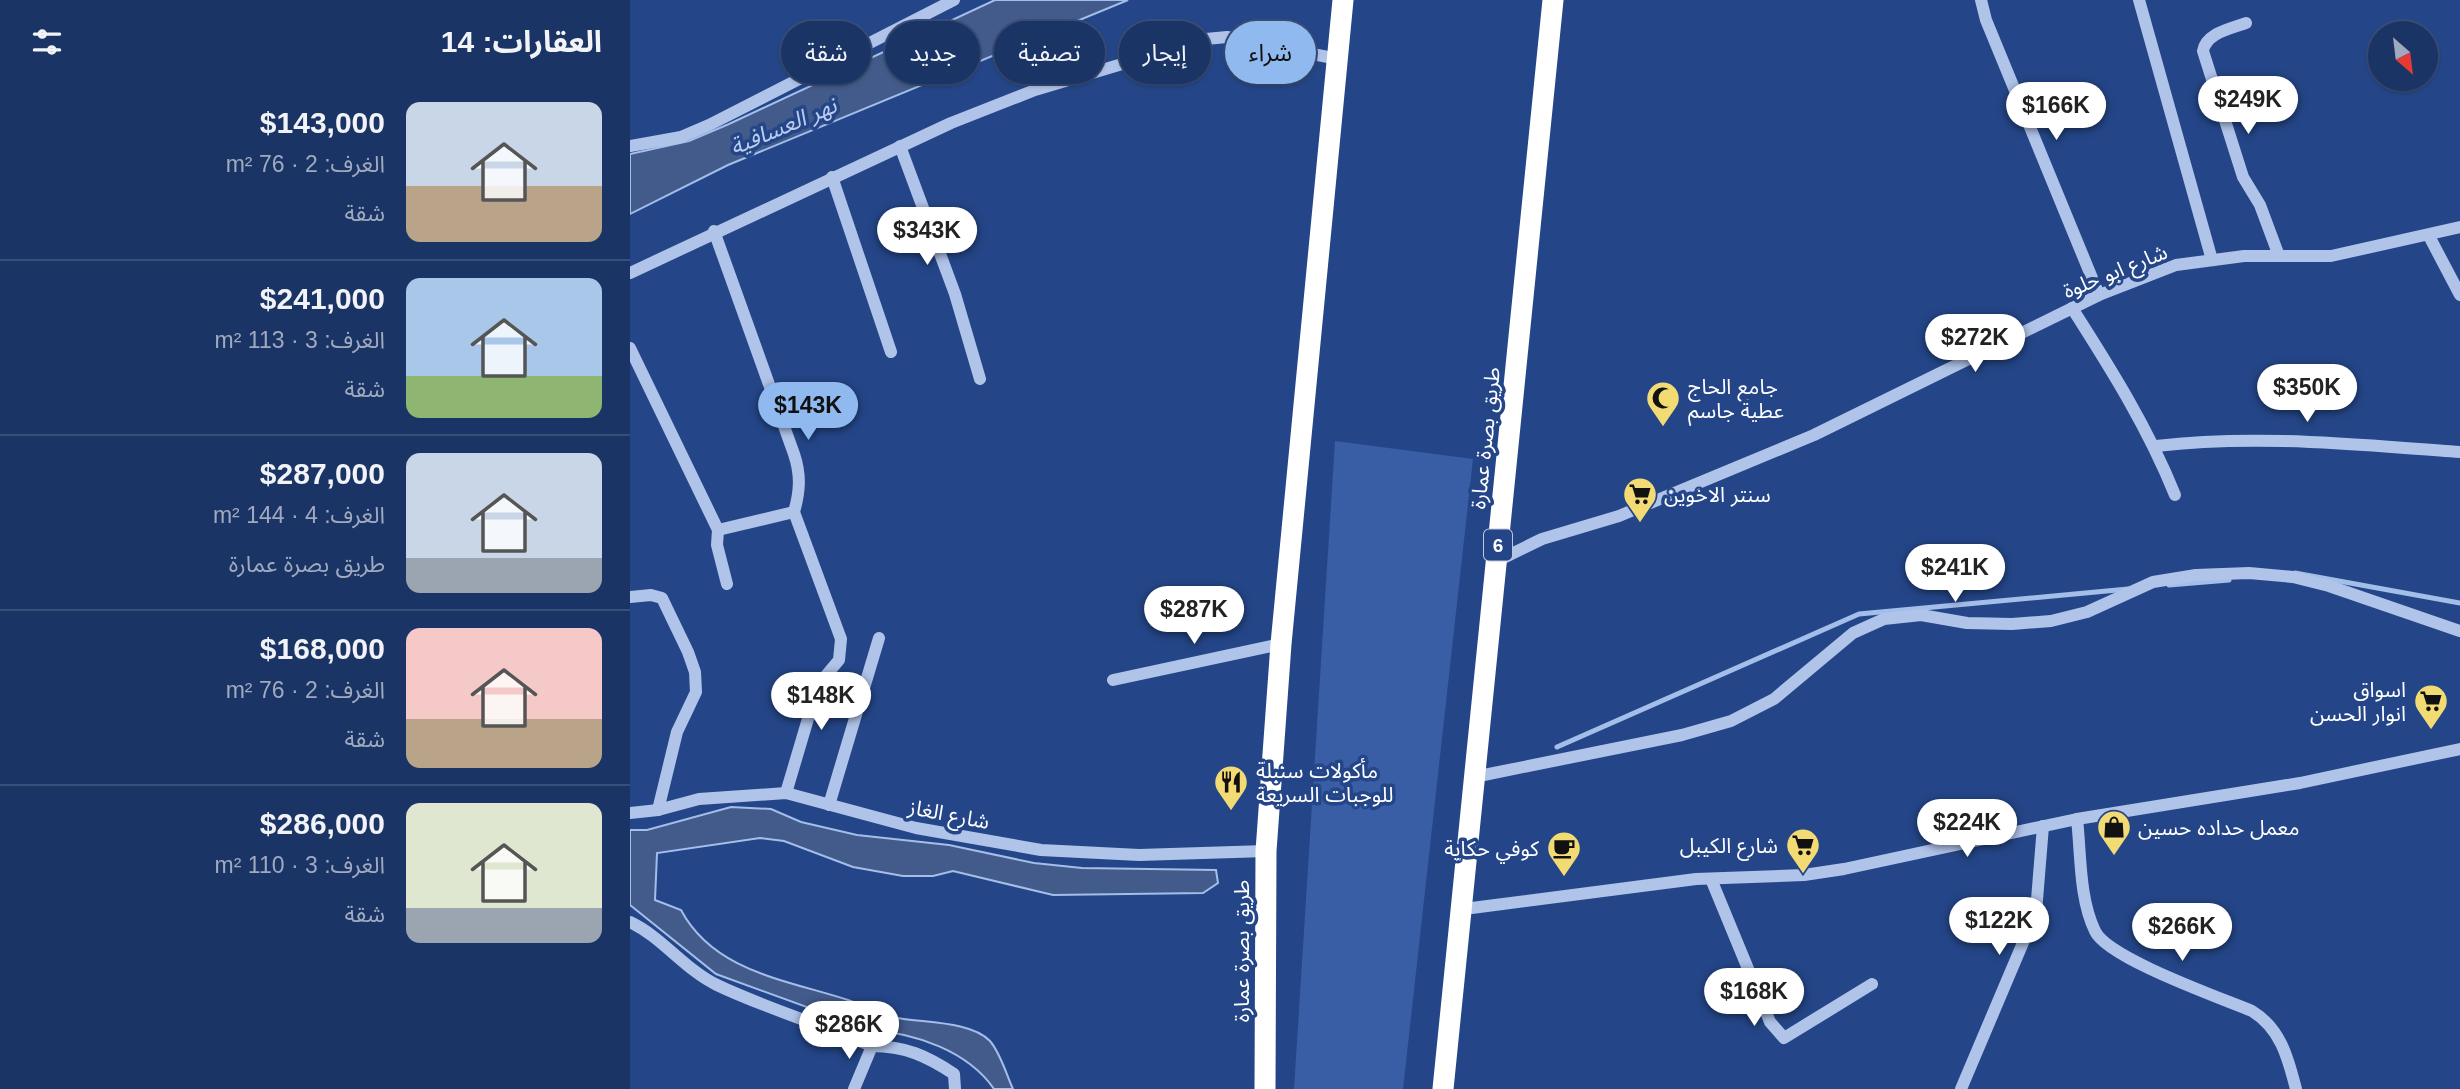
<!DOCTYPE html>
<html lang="ar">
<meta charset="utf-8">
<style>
:root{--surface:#1b3466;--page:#283f6f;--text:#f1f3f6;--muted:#a0aabf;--line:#394f7a;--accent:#90b9f0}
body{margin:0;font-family:Helvetica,"Noto Sans Arabic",sans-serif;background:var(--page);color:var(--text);direction:rtl;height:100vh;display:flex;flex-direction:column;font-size:26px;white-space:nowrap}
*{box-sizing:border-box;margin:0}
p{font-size:23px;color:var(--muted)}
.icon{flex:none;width:38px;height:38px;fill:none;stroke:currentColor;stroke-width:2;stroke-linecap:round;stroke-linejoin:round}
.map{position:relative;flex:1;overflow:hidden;direction:ltr}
.sheet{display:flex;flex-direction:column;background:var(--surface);width:630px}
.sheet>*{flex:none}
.hud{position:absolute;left:21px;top:21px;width:665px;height:63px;direction:rtl;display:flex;gap:14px}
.needle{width:46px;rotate:152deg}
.fabs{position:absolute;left:1738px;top:21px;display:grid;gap:14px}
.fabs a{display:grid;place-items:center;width:70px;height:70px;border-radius:50%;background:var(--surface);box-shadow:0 2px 5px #0004,0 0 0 2px var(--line);font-size:35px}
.price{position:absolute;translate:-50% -60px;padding:0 16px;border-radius:24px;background:#fff;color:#222;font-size:23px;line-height:46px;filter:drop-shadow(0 2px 4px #0008)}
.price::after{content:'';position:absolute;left:50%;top:42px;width:21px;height:16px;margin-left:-10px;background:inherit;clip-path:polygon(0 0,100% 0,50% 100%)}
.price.on{background:var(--accent);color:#111}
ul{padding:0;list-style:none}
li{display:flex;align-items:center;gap:21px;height:175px;padding:0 28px}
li+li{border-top:2px solid var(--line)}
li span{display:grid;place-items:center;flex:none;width:196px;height:140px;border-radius:14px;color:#555}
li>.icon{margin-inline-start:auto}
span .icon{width:84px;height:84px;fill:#fffc;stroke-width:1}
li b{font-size:30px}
h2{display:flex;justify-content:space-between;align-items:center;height:84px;padding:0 28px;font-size:30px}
.pill{padding:0 24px;border-radius:32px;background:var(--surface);box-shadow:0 2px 5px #0004,0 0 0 2px var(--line);font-size:24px;line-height:63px}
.pill.on{background:var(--accent);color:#111}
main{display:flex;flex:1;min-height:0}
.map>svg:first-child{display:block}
.green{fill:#395ea5}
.water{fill:#435b8b;stroke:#a4beea;stroke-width:2}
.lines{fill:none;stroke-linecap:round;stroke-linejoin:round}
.stream{stroke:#a4beea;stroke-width:5}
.minor{stroke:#b0c4e9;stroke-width:12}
.highway{stroke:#fff;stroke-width:21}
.labels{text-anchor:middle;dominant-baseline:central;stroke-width:7;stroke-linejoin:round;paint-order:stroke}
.shield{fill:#244688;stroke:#bdc8db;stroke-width:2}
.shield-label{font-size:19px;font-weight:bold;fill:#fff}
.street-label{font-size:21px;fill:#fff;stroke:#244688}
.poi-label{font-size:21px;fill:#fff;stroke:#244688;text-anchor:start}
.water-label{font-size:23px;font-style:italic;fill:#bccef0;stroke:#244688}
</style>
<main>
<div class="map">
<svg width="1830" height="1089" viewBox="0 0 1830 1089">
<rect width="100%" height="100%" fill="#244688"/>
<path class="green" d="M705,441L843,459L773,1089H664Z"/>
<g class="water">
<path d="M365,0H498L98,165L0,214V154L59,141L99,124Z"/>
<path d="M101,807L141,809L171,822L227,835L319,845L404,863L452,868L586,870L588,883L573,893L423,895L323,871L303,876H273L223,867L154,841L130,838L27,853L25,900L51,910C84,972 157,980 218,1000C235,1006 251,1016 268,1018C294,1023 341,1021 360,1041C371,1054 376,1074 383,1089H364C338,1051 285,1033 240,1030L86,974L0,905V830H17Z"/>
</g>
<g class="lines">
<g class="stream">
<path d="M1665,573L1830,603"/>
<path d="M1539,585L1599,580"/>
<path d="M927,747L1229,614L1498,589"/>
</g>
<g class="minor">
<path d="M1351,0L1356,20L1469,295"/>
<path d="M1509,0L1582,260"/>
<path d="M1616,23C1600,29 1576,33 1573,51L1613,177L1630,205L1649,256"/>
<path d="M0,146L51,137L79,125L324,0"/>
<path d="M270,146L325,294L350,379"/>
<path d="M202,177L261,352"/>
<path d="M84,231L164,454C171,475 170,491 164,512L211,639L209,660L188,685L156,793"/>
<path d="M1799,236L1830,295"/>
<path d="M0,273L321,123L405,90L576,39L597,37L708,59"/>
<path d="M1442,308C1481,369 1518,428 1545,495"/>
<path d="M0,348L88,530L87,545L97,584"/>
<path d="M1526,446C1629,434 1727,445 1830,452"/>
<path d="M88,530L164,512"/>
<path d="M867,561L912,539L989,516L1184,435L1469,295L1546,265L1614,256H1701L1830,227"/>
<path d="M0,597L21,595L32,598L58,652L65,672L66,692L47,732L28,810"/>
<path d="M483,680L651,644"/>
<path d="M844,777L1052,735L1101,721L1144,699L1223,633L1254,619L1291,615L1337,623L1382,624L1421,621L1457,612L1523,582L1566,575L1619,573L1663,577L1699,586L1830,631"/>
<path d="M199,805L249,638"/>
<path d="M0,813L28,810L69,799L156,793L286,828L411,850L509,855L636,851"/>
<path d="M1447,819C1451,854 1449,898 1465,931C1477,958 1591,998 1622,1011C1651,1029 1658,1058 1666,1089"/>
<path d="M1081,879L1140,1022L1154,1038L1242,984"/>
<path d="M834,909L1066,879L1174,875L1214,869L1447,819L1670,783L1830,749"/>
<path d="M0,922C32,937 54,969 87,985C135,1008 192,1025 242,1046C275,1046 297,1056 324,1074L325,1089"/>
<path d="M224,1089L242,1046"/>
<path d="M1331,1089L1406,912L1413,826"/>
</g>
<g class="highway">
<path d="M635,1089L636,851L651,644L713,0"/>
<path d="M813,1089L923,0"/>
</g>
</g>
<defs>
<g id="mosque-pin" transform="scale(1.75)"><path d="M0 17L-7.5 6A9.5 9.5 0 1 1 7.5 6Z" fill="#f3db74" stroke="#244688"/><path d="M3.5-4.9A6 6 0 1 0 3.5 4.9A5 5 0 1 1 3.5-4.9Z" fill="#111"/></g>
<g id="supermarket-pin" transform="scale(1.75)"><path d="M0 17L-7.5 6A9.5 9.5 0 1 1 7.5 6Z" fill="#f3db74" stroke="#244688"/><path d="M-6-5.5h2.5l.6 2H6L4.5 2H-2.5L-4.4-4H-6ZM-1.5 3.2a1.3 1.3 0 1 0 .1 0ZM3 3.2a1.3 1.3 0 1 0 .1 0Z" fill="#111"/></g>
<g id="restaurant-pin" transform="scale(1.75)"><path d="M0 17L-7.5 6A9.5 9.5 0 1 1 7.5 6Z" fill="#f3db74" stroke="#244688"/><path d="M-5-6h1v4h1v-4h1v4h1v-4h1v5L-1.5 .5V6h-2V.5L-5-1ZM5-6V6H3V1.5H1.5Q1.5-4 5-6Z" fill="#111"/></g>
<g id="shop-pin" transform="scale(1.75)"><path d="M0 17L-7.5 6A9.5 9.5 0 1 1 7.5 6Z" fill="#f3db74" stroke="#244688"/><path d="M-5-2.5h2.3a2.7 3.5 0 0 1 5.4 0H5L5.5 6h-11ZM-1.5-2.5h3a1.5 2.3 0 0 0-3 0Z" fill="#111"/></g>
<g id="cafe-pin" transform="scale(1.75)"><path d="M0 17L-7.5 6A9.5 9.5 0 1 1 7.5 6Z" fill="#f3db74" stroke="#244688"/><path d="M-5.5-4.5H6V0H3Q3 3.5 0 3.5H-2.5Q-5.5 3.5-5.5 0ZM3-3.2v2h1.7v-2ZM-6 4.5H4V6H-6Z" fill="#111"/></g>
</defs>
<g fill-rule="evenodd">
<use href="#mosque-pin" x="1033" y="398"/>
<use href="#supermarket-pin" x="1010" y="494"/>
<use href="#supermarket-pin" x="1801" y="701"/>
<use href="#restaurant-pin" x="601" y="782"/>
<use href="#shop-pin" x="1484" y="827"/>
<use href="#supermarket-pin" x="1173" y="845"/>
<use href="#cafe-pin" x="934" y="848"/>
</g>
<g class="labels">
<rect class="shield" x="854" y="529.5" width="28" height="31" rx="5"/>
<g class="shield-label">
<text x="868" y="545">6</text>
</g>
<g class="street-label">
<text transform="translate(1485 271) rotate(-22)">شارع ابو حلوة</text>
<text transform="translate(855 438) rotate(-84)">طريق بصرة عمارة</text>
<text transform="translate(319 814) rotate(11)">شارع الغاز</text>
<text transform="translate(611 951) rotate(-90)">طريق بصرة عمارة</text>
</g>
<g class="poi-label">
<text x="1058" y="386">جامع الحاج<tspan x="1058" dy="24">عطية جاسم</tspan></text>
<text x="1034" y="494">سنتر الاخوين</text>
<text x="1776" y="689" text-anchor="end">اسواق<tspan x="1776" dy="24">انوار الحسن</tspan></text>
<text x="626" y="770">مأكولات سنبلة<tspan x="626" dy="24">للوجبات السريعة</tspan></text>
<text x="1508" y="827">معمل حداده حسين</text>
<text x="1148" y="845" text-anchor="end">شارع الكيبل</text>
<text x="909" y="848" text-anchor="end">كوفي حكاية</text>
</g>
<g class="water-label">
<text transform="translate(153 126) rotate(-23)">نهر العسافية</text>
</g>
</g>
</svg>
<div class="fabs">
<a><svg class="needle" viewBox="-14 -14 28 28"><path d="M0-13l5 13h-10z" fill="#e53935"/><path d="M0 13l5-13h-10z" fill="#a0aabf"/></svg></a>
</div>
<b class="price" style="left:1618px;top:136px">$249K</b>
<b class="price" style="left:1426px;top:142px">$166K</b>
<b class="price" style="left:297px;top:267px">$343K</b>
<b class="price" style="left:1345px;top:374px">$272K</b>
<b class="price" style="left:1677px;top:424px">$350K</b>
<b class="price on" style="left:178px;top:442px">$143K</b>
<b class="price" style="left:1325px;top:604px">$241K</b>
<b class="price" style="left:564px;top:646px">$287K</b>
<b class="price" style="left:191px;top:732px">$148K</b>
<b class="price" style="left:1337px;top:859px">$224K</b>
<b class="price" style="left:1369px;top:957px">$122K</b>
<b class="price" style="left:1552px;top:963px">$266K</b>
<b class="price" style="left:1124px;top:1028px">$168K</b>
<b class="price" style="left:219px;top:1061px">$286K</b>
<div class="hud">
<a class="pill on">شراء</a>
<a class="pill">إيجار</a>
<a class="pill">تصفية</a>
<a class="pill">جديد</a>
<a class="pill">شقة</a>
</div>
</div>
<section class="sheet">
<h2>العقارات: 14<svg class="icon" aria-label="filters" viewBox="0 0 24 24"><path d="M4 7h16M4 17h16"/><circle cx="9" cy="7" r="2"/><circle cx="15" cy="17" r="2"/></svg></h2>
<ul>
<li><span style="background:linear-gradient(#c9d6e8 60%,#b9a48a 0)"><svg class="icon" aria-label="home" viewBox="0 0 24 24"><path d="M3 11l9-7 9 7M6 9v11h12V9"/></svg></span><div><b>$143,000</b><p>الغرف: 2 · 76 m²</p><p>شقة</p></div></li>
<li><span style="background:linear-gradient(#a9c7e8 70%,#8fb573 0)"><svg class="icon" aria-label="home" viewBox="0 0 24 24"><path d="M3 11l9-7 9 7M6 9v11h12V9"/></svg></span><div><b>$241,000</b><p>الغرف: 3 · 113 m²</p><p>شقة</p></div></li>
<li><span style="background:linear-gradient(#c9d6e8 75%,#9aa5b1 0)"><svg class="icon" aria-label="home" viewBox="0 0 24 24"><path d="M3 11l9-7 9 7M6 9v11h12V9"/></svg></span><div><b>$287,000</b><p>الغرف: 4 · 144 m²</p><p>طريق بصرة عمارة</p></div></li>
<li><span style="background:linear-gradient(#f6c9c9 65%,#b9a48a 0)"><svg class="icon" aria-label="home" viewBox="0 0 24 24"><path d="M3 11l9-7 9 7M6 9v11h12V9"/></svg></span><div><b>$168,000</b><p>الغرف: 2 · 76 m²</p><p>شقة</p></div></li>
<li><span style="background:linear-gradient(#dfe7d0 75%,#9aa5b1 0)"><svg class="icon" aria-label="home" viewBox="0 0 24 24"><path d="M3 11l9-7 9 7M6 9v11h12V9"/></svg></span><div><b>$286,000</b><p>الغرف: 3 · 110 m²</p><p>شقة</p></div></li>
</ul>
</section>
</main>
